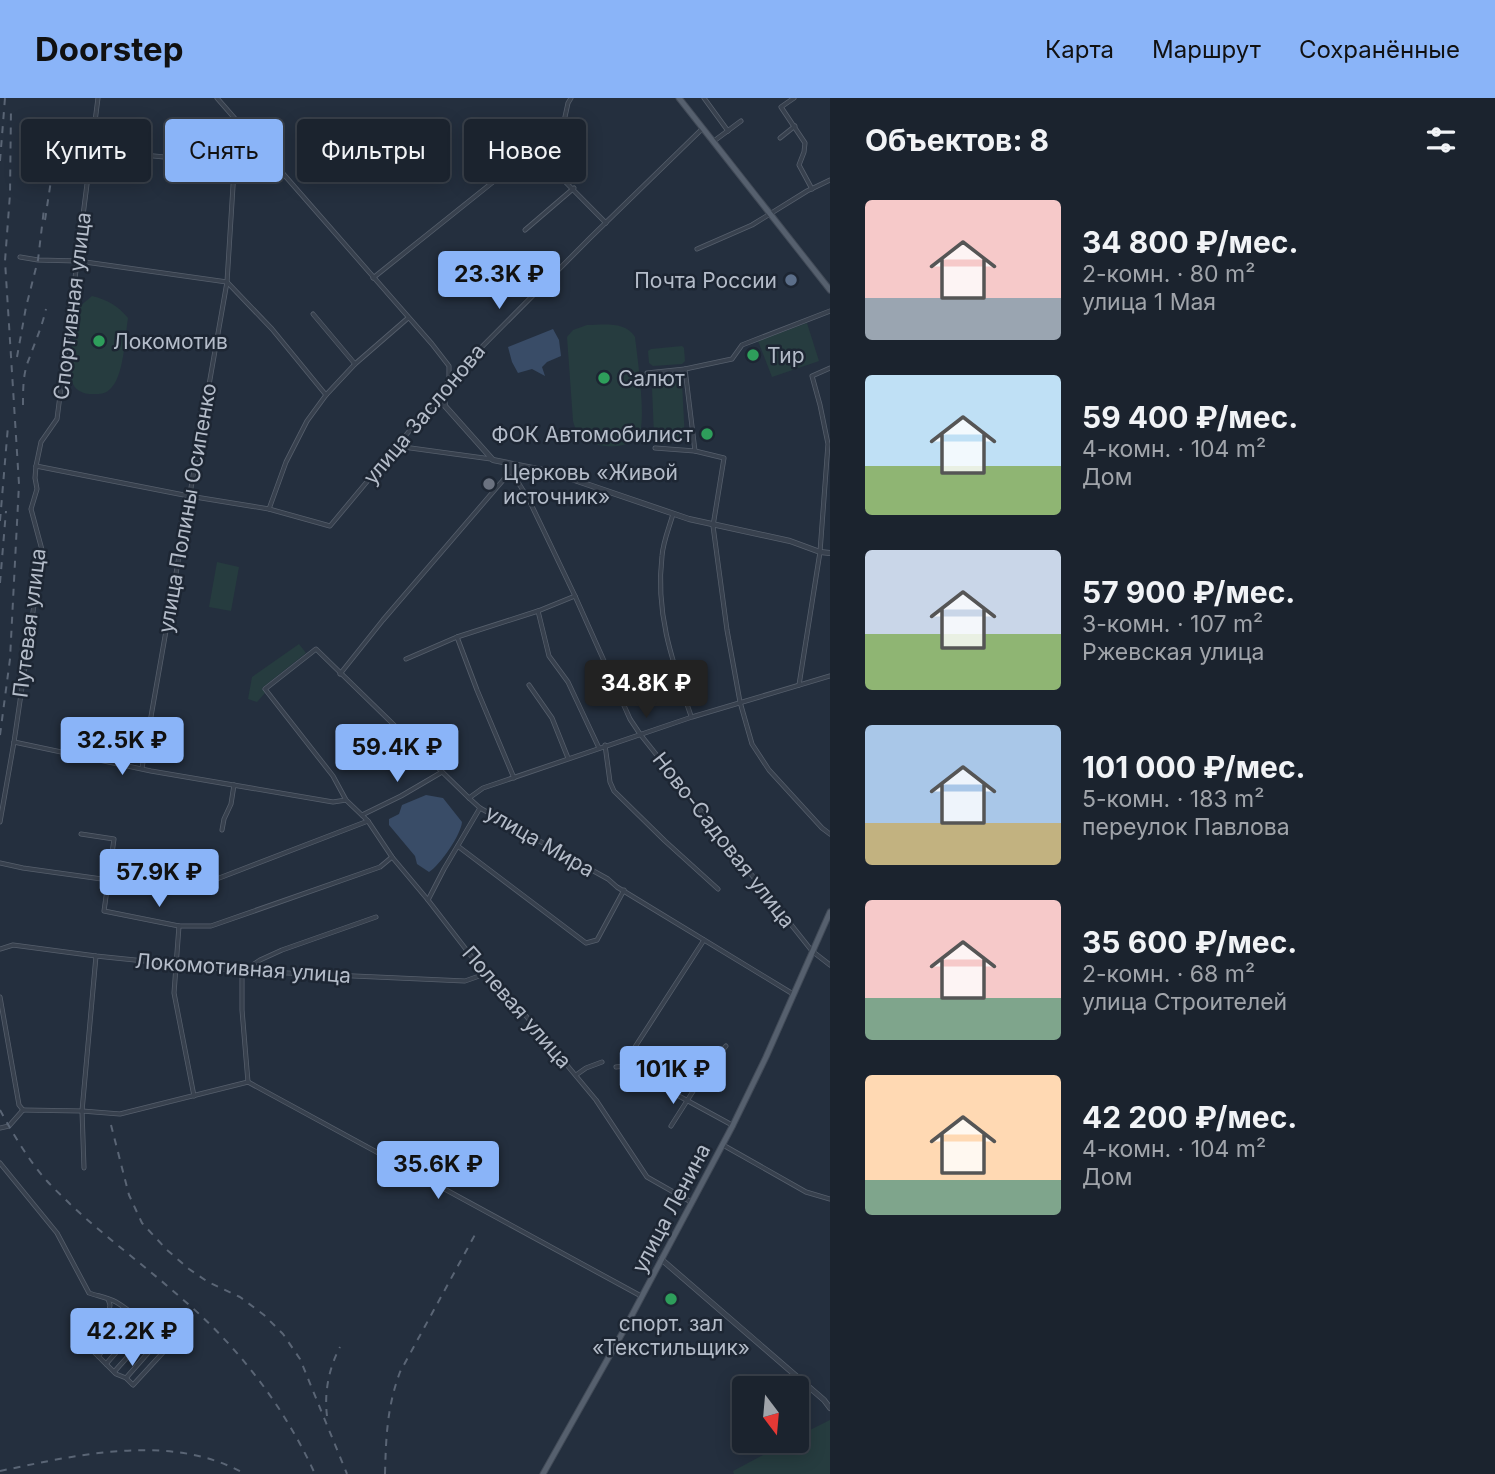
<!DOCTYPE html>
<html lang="ru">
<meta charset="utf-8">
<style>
:root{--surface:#1b232e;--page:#242b36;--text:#f1f3f6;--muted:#a0a4aa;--line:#39404a;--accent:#8ab4f8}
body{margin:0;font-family:Inter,sans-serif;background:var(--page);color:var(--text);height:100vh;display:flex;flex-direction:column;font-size:26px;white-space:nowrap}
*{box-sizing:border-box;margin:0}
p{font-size:23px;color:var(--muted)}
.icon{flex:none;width:38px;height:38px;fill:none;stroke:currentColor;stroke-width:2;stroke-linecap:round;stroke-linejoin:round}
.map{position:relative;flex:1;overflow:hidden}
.details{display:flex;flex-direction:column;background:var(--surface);width:665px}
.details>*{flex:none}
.guide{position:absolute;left:21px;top:21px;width:665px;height:63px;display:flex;gap:14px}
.needle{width:46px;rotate:164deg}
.fabs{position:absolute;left:732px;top:1278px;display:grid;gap:14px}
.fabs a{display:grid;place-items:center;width:77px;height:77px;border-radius:7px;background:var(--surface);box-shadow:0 4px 18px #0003,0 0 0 2px var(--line);font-size:35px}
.price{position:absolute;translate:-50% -60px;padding:0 16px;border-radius:7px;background:var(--accent);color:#111;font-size:23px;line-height:46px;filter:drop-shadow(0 2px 4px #0008)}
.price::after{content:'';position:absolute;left:50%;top:42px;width:21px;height:16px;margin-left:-10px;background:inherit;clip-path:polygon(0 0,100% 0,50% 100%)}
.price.on{background:#222;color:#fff}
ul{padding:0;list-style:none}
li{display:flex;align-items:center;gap:21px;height:175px;padding:0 35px}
li span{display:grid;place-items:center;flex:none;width:196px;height:140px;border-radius:7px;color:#555}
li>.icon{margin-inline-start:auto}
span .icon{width:84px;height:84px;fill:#fffc;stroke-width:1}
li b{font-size:30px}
h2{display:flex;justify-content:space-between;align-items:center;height:84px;padding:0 35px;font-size:30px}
.pill{padding:0 24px;border-radius:7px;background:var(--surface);box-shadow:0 4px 18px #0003,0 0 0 2px var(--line);font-size:24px;line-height:63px}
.pill.on{background:var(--accent);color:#111}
header{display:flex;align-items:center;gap:42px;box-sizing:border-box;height:98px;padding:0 35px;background:var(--accent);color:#111}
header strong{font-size:33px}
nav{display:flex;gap:38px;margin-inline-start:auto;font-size:24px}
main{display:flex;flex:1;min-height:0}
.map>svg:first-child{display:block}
.green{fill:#263c3f}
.water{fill:#394c67}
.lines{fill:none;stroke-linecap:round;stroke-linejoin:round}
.minor-casing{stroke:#565f6c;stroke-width:5}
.tertiary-casing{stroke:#565f6c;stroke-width:6}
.primary-casing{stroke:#414a57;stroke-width:7}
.minor{stroke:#38414e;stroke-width:3.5}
.tertiary{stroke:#38414e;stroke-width:4.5}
.primary{stroke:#56606e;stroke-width:5}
.rail{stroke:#5a6575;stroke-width:2;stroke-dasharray:7 7;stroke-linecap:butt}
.service-dot{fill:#5c6f8a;stroke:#1d2633;stroke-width:2.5}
.leisure-dot{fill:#2e9e5b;stroke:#1d2633;stroke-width:2.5}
.worship-dot{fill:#6b7280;stroke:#1d2633;stroke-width:2.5}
.labels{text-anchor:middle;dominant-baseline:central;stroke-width:5;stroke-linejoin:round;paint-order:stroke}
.poi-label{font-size:21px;fill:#b4bcc9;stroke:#1d2633;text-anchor:start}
.street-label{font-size:21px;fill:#b4bcc9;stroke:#1d2633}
</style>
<header>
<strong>Doorstep</strong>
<nav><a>Карта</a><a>Маршрут</a><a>Сохранённые</a></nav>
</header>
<main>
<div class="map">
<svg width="830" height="1376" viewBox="0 0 830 1376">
<rect width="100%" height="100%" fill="#242f3e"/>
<g class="green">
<path d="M92,198C108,202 118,208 128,220C125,239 124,281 109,292C104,297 95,296 89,296C79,295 72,289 71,279C68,258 76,229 79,209Z"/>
<path d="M807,225L819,263L772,279L758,243Z"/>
<path d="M587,227C604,227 625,223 635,239C637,257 647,323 639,337C631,349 611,350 599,347C584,344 577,338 573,323L567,239L573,232Z"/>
<path d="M682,248L684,250L685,263L682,266L653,268L649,265L648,253L651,251Z"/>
<path d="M680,278L682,285L685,342L654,338L652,290L657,280Z"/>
<path d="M217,464L239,469L231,513L209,509Z"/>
<path d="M299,546L306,555L262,590L265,595L257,604L248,601L252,579Z"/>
<path d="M830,1322V1376H734L733,1373L791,1342H796V1339Z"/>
</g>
<g class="water">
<path d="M553,231L559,242L561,258L547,264L542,269L545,278L532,271L518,275L512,264L508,249Z"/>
<path d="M426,697L443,700L462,724C461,737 440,767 429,774L417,766L415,758L389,727V721L399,716L402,707Z"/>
</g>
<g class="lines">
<g class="minor-casing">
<g id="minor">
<path d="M217,0L432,246L449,268V279"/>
<path d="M704,0L728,33"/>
<path d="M794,0L781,9L805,45L804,54L799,67L812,91"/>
<path d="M521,39L606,125"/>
<path d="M780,40L795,28"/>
<path d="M714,43L741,23"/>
<path d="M93,52L235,66"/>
<path d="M525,132L574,90"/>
<path d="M697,151L752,127L807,93L830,82"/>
<path d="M20,159L38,162L78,163L227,184L272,231L326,297"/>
<path d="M373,180L563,28L568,5L571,0"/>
<path d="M313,216L355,266"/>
<path d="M647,275L685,271"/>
<path d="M396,348L491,361"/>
<path d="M655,350L695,353L724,360L713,428L727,532L740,604L752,646L769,672L822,730L830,736"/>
<path d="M695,353L685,271L732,261L742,247L830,213"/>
<path d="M511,366V373L529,402L575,498L630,621L640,636L812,853L830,867"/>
<path d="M36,368L189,398L269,411L330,428L441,295L449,282L591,139L702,31"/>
<path d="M269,411L286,364L307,323L326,297L355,266L408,220"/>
<path d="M673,416C669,430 663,444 662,458C655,516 673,565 691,618"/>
<path d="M538,513L549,558L568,584L599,650"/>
<path d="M457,539L477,592L514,680"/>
<path d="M406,561L457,539L538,513L575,498"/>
<path d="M340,576L383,522L511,373"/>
<path d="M529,587L552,620L568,660"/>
<path d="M799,587L820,454L828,346L820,307L812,278L830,270"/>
<path d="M14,644L151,673L333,704L346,702"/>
<path d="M605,647L610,684L614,693L665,743L718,791"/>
<path d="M142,670L227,184L237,24"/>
<path d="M469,700L483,690L692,619L830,578"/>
<path d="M362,717L401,698L442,674"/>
<path d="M0,724L14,644L42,452L31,411L37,391L35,380L36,368L41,344L57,321L98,0"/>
<path d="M222,732L224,721L231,706L234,687"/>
<path d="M81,736L114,741L104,813L179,828H211L380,769L392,759"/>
<path d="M459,749L586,845L597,842L624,792"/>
<path d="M0,765L23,770L109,782"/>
<path d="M201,787L368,723"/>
<path d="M428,802L444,771L480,710"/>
<path d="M179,828L174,895L194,998"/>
<path d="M0,851L13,847L96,858L242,873L465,883L485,876"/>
<path d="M245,872L260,862L282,852L376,819"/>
<path d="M242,873V912L248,984"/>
<path d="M0,899L19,1007L23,1012"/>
<path d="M624,968V966L704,842"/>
<path d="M616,969L624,968L732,1027"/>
<path d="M576,977L586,970L602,964"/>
<path d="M248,984L641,1198"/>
<path d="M23,1012L82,1013L120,1016L248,984"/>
<path d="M671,1028L711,965L726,948"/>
<path d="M0,1030L9,1028L23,1012"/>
<path d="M723,1047L806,1094L830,1101"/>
<path d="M0,1065L57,1135L89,1195C98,1198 109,1200 116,1204C130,1212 159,1237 168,1249L133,1287L126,1280L116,1276L90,1250L123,1210"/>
<path d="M84,1070L82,1013L96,858"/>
<path d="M691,1104L647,1079L596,1002L526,918L485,876L428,802L392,759L368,723L346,702L333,678L265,591L316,551L469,700L480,710L608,781L617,789L793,896"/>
<path d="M90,1250L82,1246V1243L109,1213L110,1207L108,1201"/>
<path d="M98,1258L133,1218"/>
<path d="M106,1266L140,1227"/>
<path d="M114,1274L148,1236"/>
<path d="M126,1280L161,1240"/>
</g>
</g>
<g class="tertiary-casing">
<g id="tertiary">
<path d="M449,282L444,300L445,308L493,362L548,373L689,421L790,443L820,454L830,455"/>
<path d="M661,1161L824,1302L830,1310"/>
</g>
</g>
<g class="primary-casing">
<g id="primary">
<path d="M679,0L830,192"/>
<path d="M543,1376L624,1232L733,1027L766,959L830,814"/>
</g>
</g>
<use href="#minor" class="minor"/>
<use href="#tertiary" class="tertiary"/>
<use href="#primary" class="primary"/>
<g class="rail">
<path d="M0,63L5,0"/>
<path d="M45,122L55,56"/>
<path d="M17,259L26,209L38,162L44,111"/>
<path d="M23,307C23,291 23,275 29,261C35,244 42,229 46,211"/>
<path d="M0,423L8,328"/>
<path d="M0,485L6,413"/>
<path d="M0,637L10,561L19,386L5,163L10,96L11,10"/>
<path d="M0,1012C13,1036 29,1063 47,1083C54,1091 62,1098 70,1106C105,1139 144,1167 180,1199C237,1247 284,1308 315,1376"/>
<path d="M111,1027L129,1097L142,1125L167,1152L189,1171L208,1184L240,1199L264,1217L283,1236L300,1261L347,1376"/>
<path d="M327,1318C324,1294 329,1270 340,1249"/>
<path d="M0,1373C77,1357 172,1334 245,1376"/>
<path d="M385,1376C386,1339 387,1309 400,1274L477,1133"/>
</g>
</g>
<circle class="service-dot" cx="791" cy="182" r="7"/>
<g class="leisure-dot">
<circle cx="99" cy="243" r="7"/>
<circle cx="753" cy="257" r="7"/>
<circle cx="604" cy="280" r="7"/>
<circle cx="707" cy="336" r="7"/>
<circle cx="671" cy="1201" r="7"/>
</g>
<circle class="worship-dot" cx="489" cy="386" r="7"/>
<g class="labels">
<g class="poi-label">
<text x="777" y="182" text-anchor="end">Почта России</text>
<text x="113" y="243">Локомотив</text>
<text x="767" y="257">Тир</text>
<text x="618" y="280">Салют</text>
<text x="693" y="336" text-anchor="end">ФОК Автомобилист</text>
<text x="503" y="374">Церковь «Живой<tspan x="503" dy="24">источник»</tspan></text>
<text x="671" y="1225" text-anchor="middle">спорт. зал<tspan x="671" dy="24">«Текстильщик»</tspan></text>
</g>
<g class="street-label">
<text transform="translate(72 208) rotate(-83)">Спортивная улица</text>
<text transform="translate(424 316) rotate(-50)">улица Заслонова</text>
<text transform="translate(187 410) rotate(-80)">улица Полины Осипенко</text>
<text transform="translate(29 525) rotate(-83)">Путевая улица</text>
<text transform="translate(724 742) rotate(52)">Ново-Садовая улица</text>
<text transform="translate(540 743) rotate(30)">улица Мира</text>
<text transform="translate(243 870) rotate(4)">Локомотивная улица</text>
<text transform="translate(517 909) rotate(49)">Полевая улица</text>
<text transform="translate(671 1110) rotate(-62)">улица Ленина</text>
</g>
</g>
</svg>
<div class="fabs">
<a><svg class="needle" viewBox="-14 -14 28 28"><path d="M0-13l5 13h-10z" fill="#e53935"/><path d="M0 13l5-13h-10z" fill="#a0a4aa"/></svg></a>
</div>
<b class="price" style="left:499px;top:213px">23.3K ₽</b>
<b class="price on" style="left:646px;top:622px">34.8K ₽</b>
<b class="price" style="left:122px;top:679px">32.5K ₽</b>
<b class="price" style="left:397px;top:686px">59.4K ₽</b>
<b class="price" style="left:159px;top:811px">57.9K ₽</b>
<b class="price" style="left:673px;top:1008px">101K ₽</b>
<b class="price" style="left:438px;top:1103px">35.6K ₽</b>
<b class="price" style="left:132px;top:1270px">42.2K ₽</b>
<div class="guide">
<a class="pill">Купить</a>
<a class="pill on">Снять</a>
<a class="pill">Фильтры</a>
<a class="pill">Новое</a>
</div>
</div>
<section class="details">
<h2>Объектов: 8<svg class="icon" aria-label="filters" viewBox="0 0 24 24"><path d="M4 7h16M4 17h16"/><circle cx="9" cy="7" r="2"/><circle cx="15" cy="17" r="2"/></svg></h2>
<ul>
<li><span style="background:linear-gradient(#f6c9c9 70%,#9aa5b1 0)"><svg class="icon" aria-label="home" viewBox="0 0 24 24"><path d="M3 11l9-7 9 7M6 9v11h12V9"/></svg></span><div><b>34 800 ₽/мес.</b><p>2-комн. · 80 m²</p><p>улица 1 Мая</p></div></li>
<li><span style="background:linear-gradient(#bfe0f5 65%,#8fb573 0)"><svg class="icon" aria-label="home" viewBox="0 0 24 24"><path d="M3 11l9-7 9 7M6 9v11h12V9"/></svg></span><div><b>59 400 ₽/мес.</b><p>4-комн. · 104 m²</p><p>Дом</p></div></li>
<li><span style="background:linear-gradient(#c9d6e8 60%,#8fb573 0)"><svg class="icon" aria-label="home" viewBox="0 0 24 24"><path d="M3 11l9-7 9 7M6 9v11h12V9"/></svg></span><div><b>57 900 ₽/мес.</b><p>3-комн. · 107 m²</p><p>Ржевская улица</p></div></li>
<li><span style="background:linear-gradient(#a9c7e8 70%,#c2b280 0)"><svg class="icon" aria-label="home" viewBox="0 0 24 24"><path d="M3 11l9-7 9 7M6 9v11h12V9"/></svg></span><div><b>101 000 ₽/мес.</b><p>5-комн. · 183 m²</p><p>переулок Павлова</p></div></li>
<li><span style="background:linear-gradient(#f6c9c9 70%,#7fa58c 0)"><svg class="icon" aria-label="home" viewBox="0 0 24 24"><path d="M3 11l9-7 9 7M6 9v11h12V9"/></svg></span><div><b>35 600 ₽/мес.</b><p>2-комн. · 68 m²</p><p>улица Строителей</p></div></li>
<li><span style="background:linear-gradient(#ffd9b3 75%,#7fa58c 0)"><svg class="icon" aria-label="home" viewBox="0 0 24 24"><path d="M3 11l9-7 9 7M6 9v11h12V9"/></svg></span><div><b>42 200 ₽/мес.</b><p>4-комн. · 104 m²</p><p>Дом</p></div></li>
</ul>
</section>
</main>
